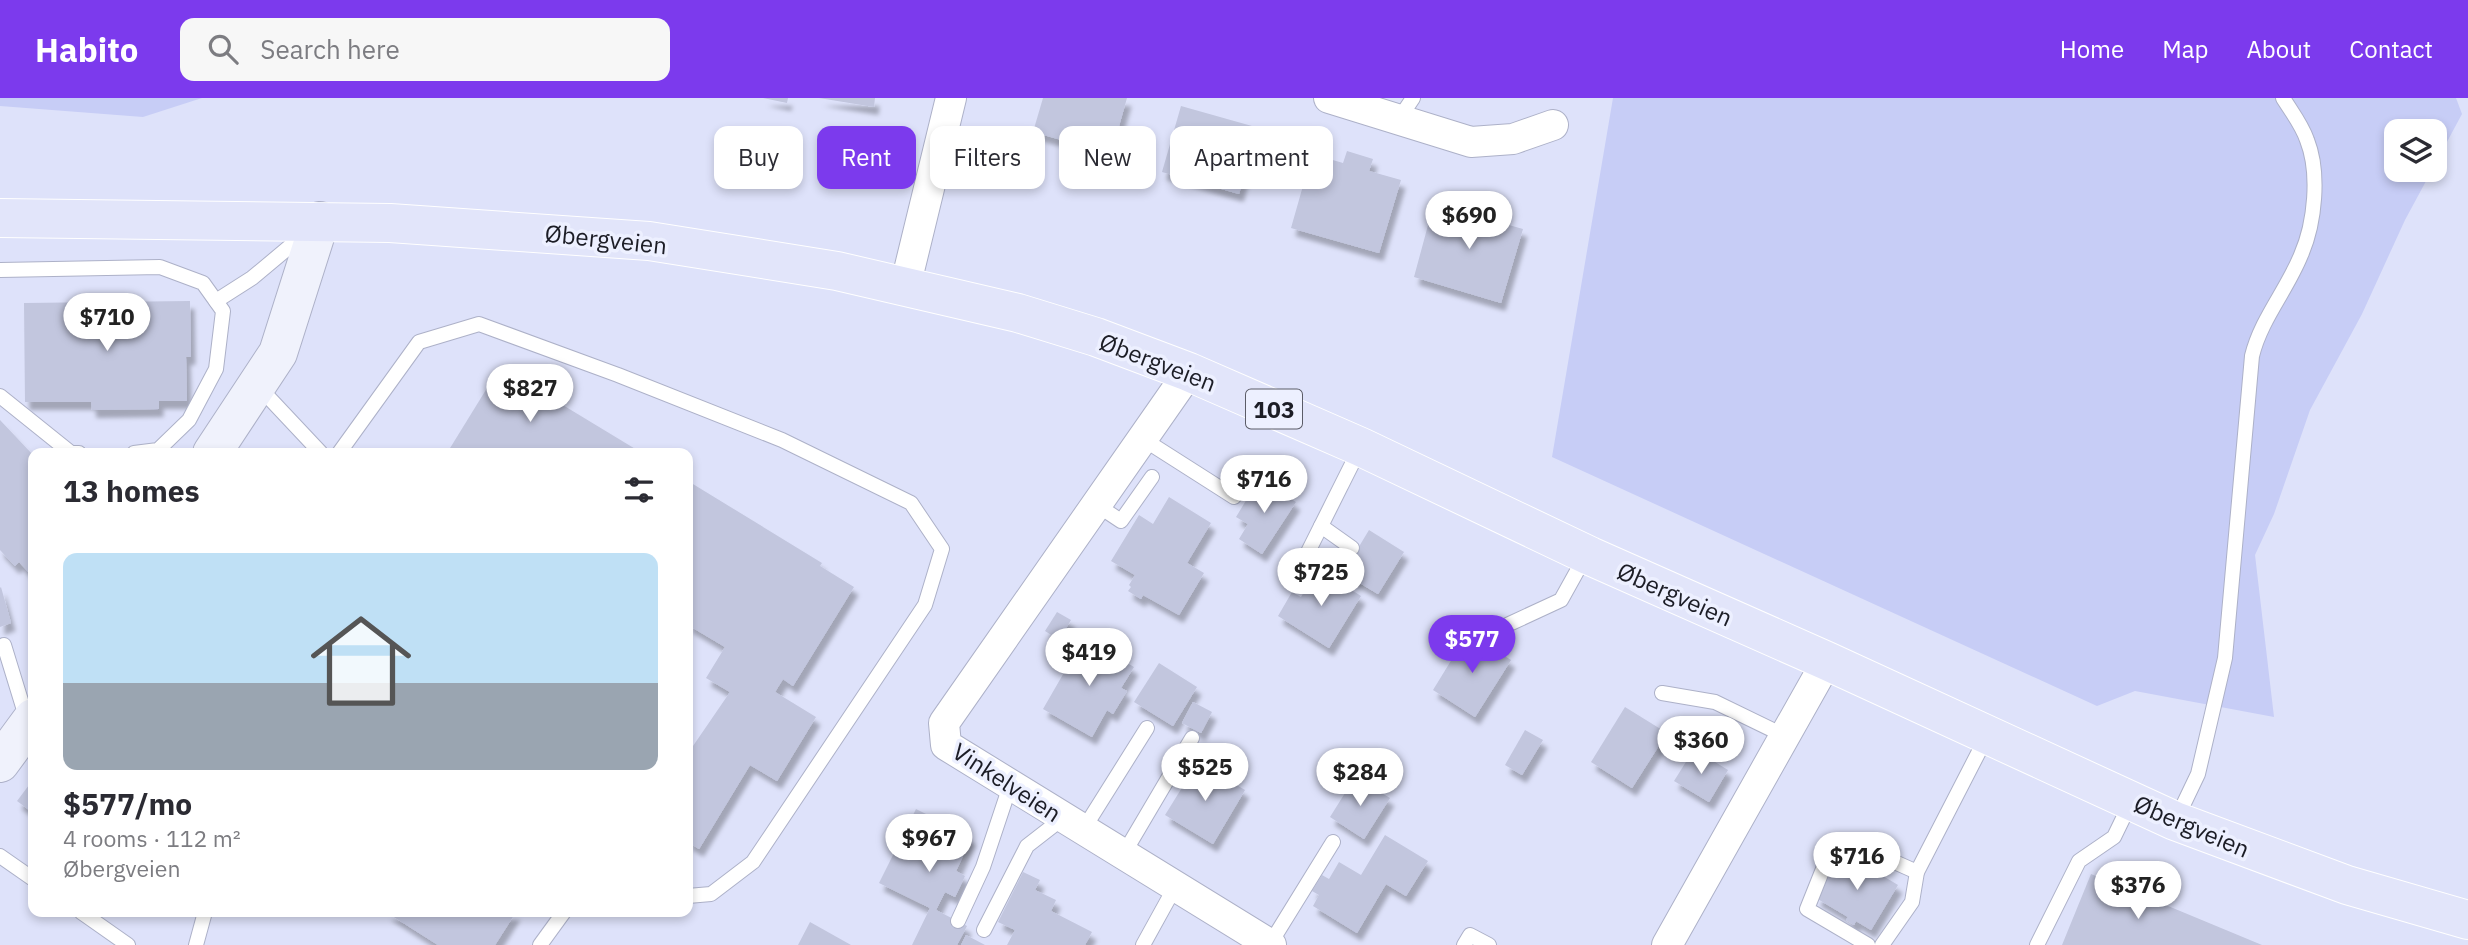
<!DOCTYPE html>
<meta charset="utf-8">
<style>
:root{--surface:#fff;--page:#f7f7f7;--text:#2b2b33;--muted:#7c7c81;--line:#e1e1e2;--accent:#7c3aed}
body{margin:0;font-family:"IBM Plex Sans",sans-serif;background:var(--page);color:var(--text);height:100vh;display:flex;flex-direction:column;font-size:26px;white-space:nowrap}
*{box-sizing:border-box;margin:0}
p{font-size:23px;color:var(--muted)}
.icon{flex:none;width:38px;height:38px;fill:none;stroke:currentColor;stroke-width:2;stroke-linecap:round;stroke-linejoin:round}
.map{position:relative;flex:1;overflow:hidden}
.side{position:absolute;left:28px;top:350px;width:665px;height:469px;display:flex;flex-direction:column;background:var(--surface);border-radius:14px;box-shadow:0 4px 10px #0003}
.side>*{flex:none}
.banner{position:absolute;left:714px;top:28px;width:665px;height:63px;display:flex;gap:14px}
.controls{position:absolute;left:2384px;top:21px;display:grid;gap:14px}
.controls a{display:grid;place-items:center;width:63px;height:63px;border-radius:14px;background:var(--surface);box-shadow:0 4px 10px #0003;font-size:35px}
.price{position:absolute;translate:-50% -60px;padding:0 16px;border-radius:24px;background:#fff;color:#222;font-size:23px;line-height:46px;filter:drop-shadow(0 2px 4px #0008)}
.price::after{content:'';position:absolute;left:50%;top:42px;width:21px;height:16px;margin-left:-10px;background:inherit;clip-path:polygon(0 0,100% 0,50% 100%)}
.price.active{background:var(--accent);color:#fff}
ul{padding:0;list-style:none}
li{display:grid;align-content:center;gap:14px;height:371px;padding:0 35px}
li+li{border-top:2px solid var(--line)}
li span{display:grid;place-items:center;height:217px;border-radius:14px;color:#555}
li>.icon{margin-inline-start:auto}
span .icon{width:126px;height:126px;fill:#fffc;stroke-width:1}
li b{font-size:30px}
h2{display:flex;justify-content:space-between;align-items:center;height:84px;padding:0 35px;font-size:30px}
.pill{padding:0 24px;border-radius:14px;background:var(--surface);box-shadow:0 4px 10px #0003;font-size:24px;line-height:63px}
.pill.active{background:var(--accent);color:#fff}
header{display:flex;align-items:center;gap:42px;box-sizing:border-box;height:98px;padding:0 35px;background:var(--accent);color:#fff}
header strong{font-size:33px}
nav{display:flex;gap:38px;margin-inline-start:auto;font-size:24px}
.search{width:490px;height:63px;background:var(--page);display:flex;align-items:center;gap:18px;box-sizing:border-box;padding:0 24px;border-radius:14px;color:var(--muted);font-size:26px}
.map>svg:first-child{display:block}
.green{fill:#c7cdf6}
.building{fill:#c2c6de;filter:url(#shadow)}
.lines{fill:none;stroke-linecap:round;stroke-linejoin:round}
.lane-casing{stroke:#adb1c8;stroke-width:16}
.street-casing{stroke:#adb1c8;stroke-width:32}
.secondary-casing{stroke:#adb1c8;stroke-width:40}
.primary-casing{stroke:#fff;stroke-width:40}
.lane{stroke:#fff;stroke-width:14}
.street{stroke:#fff;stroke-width:30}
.secondary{stroke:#f0f2fc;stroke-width:38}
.primary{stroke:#e2e5fa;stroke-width:38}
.labels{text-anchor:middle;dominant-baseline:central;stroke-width:7;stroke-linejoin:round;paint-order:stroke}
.shield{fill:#edf0ff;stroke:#5b5c67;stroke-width:2}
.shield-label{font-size:23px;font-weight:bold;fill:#1c1d26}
.street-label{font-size:24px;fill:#1c1d26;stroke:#edf0ff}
</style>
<header>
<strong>Habito</strong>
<div class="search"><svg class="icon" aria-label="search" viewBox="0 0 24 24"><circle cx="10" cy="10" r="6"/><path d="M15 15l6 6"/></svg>Search here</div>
<nav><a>Home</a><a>Map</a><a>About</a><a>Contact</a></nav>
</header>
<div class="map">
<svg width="2468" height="847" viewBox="0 0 2468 847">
<defs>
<filter id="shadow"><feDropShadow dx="4.5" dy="8" stdDeviation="2" flood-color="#0004"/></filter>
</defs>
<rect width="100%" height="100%" fill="#dee2fa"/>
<g class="green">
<path d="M0,0H202L143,19L0,8Z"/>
<path d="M1613,0H2456L2462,16L2434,68V33H2396V72H2432L2405,122L2362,216L2310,312L2274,416L2255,457L2274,619L2135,593L2097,608L1552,359Z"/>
</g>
<g class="building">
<path d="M763,0H788L787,5Z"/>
<path d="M819,0H875L874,9Z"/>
<path d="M1043,0H1127L1111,56L1033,34Z"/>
<path d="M1181,8L1259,30L1239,96L1162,74Z"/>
<path d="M1347,53L1373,61L1369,73L1401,82L1379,155L1291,130L1312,56L1343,65Z"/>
<path d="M1470,102L1495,110L1491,122L1523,131L1501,205L1414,179L1434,105L1466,115Z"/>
<path d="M190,203L191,259H186L187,303H159V311L92,312L91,304H25L24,205Z"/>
<path d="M500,269L642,355H447Z"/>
<path d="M0,322L33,357V479L19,464L15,468L0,452Z"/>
<path d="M1259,381L1296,404L1262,456L1239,441L1248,426L1236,419Z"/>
<path d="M688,383L822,465L820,468L854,489L793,588L783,581L775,594L816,619L777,683L750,667L699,751L688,744V645L693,648L730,594L706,580L725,549L688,527Z"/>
<path d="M1169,399L1211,425L1187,465L1204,475L1179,517L1143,497L1141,501L1128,493L1131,489L1129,487L1135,477L1111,463L1139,417L1153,426Z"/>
<path d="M1369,432L1404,454L1378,496L1343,475Z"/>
<path d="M1318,471L1361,498L1329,550L1278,518L1292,494L1301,499Z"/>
<path d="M1,489L11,525L0,529V490Z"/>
<path d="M1057,514L1071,522L1059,542L1045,533Z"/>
<path d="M1468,535L1511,562L1475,619L1433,592Z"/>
<path d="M1084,540L1134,569L1121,590L1127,593L1113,616L1107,612L1092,639L1043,611Z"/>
<path d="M1159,565L1197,589L1173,628L1134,604Z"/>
<path d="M1193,604L1212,614L1201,635L1182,625Z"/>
<path d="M1625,609L1667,635L1632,690L1591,664Z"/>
<path d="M1525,632L1543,642L1522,677L1505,667Z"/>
<path d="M1694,651L1728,672L1709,704L1674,683Z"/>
<path d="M1198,664L1245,692L1213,746L1165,717Z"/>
<path d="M1355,679L1390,700L1364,741L1330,719Z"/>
<path d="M32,683L33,685V715L17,703Z"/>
<path d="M916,711L972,739L956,773L965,778L955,799L945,794L936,812L967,828L957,847H912L930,810L879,785Z"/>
<path d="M1385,737L1428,763L1406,798L1386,786L1357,835L1313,808L1319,797L1312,793L1322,777L1329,781L1339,764L1361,777Z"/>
<path d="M1843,754L1898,787L1871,832L1856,823L1854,827L1846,822L1848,819L1816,800Z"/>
<path d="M1023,774L1040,782L1035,792L1056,802L1051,813L1092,834L1085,847H1007L1015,832L998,824Z"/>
<path d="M2091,776L2262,847H2062Z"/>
<path d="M386,814H516L495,847H438Z"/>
<path d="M810,824L851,847H798Z"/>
<path d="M966,837L985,847H961Z"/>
</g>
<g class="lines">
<g class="lane-casing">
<g id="lane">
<path d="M1399,21L1413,0"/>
<path d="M0,172L160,169L203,185L223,213L216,271L189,322L158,352L134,355"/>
<path d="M216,203L252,180L306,135"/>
<path d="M258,288L321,355"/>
<path d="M0,298L71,355H79"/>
<path d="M1143,341L1234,399"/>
<path d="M339,355L419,244L479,226L618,277L782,342L911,405L942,451L925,507L753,764L711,796L688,798"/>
<path d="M1097,407L1121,423L1152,379"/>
<path d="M1321,428L1352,450"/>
<path d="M1299,472L1360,350"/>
<path d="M1507,527L1561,502L1586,457"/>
<path d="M4,547L27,622"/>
<path d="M1662,595L1715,604L1785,638"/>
<path d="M2176,722L2198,676L2225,560L2252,258C2261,221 2287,192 2301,157C2315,125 2320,75 2307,42C2302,27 2291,13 2283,0"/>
<path d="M1083,732L1147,630"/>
<path d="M1123,757L1192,640"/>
<path d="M0,758L33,781"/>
<path d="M81,814L128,847"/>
<path d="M958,823L983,769L1010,688"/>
<path d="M984,832L1027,748L1063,720"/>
<path d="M1270,846L1333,744"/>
<path d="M196,847L205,814"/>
<path d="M540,847L564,814"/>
<path d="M1143,847L1175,789"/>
<path d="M1464,847L1470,837L1489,847"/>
<path d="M1868,847L1807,811L1827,761L1854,746L1917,774"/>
<path d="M1882,847L1912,804L1917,774L1987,638"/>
<path d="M2037,847L2079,763L2114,739L2131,704"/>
</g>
</g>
<g class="street-casing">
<g id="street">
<path d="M1329,0L1471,44L1513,41L1553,27"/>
<path d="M905,189L951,0"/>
<path d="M1189,274L944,625L946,647L1271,847"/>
<path d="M1667,847L1827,563"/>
</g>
</g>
<g class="secondary-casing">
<g id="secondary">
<path d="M212,355L278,255L320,123"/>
<path d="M0,665L33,620"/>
</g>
</g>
<g class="primary-casing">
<path id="primary" d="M0,120L390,125L649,143L837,173L1018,215L1096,239L1189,274L1361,349L1590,458L1827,563L2175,723L2347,787L2468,822"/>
</g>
<use href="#lane" class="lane"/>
<use href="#street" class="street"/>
<use href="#secondary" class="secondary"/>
<use href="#primary" class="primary"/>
</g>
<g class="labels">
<rect class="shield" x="1246" y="291.5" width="56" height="39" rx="5"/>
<g class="shield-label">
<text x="1274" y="311">103</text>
</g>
<g class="street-label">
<text transform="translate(606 141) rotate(6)">Øbergveien</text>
<text transform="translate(1158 264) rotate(21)">Øbergveien</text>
<text transform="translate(1675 496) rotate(24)">Øbergveien</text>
<text transform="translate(1007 684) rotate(33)">Vinkelveien</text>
<text transform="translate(2192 728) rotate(23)">Øbergveien</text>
</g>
</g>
</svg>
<div class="controls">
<a><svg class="icon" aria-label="layers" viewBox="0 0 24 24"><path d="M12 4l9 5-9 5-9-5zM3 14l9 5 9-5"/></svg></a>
</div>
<b class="price" style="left:1469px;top:153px">$690</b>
<b class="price" style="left:107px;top:255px">$710</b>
<b class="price" style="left:530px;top:326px">$827</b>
<b class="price" style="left:1264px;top:417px">$716</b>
<b class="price" style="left:1321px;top:510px">$725</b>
<b class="price active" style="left:1472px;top:577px">$577</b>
<b class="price" style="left:1089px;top:590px">$419</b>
<b class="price" style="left:1701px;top:678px">$360</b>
<b class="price" style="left:1205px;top:705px">$525</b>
<b class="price" style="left:1360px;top:710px">$284</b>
<b class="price" style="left:929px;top:776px">$967</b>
<b class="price" style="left:1857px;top:794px">$716</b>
<b class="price" style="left:2138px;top:823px">$376</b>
<div class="banner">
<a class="pill">Buy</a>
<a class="pill active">Rent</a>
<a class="pill">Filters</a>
<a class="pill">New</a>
<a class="pill">Apartment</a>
</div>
<section class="side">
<h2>13 homes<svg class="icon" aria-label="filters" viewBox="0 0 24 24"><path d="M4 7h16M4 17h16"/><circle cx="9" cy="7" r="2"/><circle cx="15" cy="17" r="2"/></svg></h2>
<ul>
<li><span style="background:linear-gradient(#bfe0f5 60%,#9aa5b1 0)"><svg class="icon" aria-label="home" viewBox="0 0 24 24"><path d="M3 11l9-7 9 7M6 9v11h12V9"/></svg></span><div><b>$577/mo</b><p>4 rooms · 112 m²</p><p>Øbergveien</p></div></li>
</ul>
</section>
</div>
